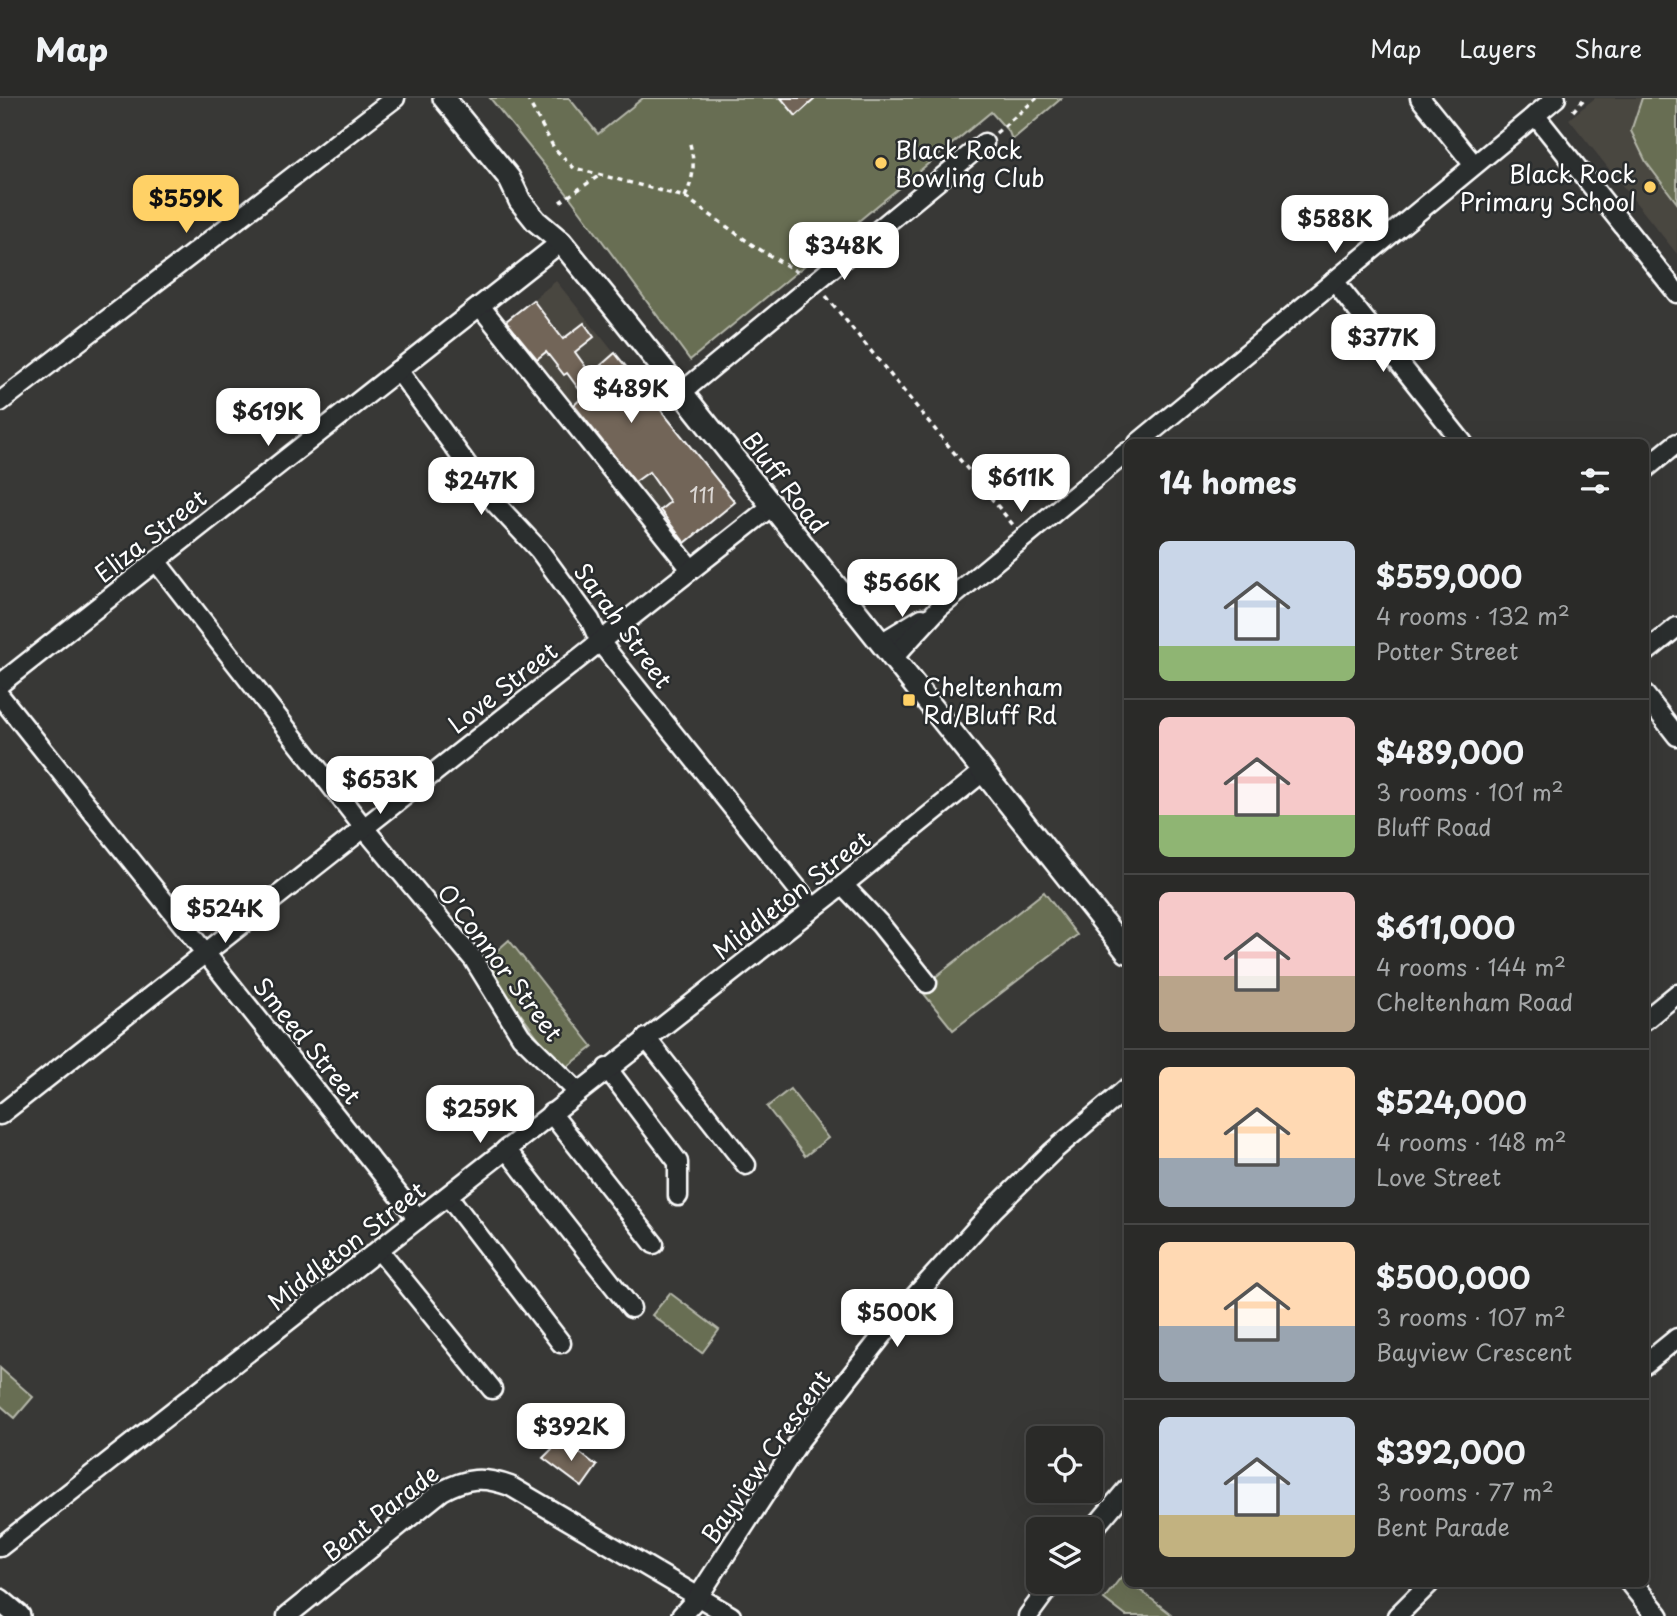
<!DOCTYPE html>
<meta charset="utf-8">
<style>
:root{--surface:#2a2a28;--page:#363634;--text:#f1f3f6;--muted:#a5a7a8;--line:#464645;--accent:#ffd166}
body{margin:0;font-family:"Playpen Sans",sans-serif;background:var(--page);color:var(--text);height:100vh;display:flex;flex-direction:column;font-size:26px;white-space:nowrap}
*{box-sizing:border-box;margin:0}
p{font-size:23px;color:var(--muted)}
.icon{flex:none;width:38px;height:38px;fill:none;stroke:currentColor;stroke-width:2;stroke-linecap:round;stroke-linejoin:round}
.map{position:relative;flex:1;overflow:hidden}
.side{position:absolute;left:1124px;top:341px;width:525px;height:1148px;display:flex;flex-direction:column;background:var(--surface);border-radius:10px;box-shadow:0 7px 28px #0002,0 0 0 2px var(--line)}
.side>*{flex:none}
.buttons{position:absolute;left:1026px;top:1328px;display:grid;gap:14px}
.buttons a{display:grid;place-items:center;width:77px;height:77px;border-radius:10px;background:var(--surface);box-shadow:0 7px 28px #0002,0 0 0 2px var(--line);font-size:35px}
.price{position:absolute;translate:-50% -60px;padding:0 16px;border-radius:14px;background:#fff;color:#222;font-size:23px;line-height:46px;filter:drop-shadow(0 2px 4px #0008)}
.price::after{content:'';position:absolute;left:50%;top:42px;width:21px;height:16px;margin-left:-10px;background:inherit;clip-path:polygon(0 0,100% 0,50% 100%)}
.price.selected{background:var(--accent);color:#111}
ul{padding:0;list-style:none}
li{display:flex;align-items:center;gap:21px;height:175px;padding:0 35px}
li+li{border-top:2px solid var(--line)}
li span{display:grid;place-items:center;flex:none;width:196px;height:140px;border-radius:10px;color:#555}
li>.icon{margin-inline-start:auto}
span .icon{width:84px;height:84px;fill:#fffc;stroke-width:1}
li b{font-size:30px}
h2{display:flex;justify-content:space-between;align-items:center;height:84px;padding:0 35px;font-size:30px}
header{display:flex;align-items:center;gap:42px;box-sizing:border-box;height:98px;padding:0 35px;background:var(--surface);border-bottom:2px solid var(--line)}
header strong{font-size:33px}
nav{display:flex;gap:38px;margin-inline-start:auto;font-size:24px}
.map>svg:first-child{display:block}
.built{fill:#494640}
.green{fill:#686e53;stroke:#b4b6a9;stroke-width:2}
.building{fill:#726558;stroke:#fff;stroke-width:2}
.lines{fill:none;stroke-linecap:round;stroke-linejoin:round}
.minor-casing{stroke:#fff;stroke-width:23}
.major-casing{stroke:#fff;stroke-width:26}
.path{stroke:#fff;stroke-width:3.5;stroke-dasharray:5 5;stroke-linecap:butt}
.minor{stroke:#2a2d2e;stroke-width:18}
.major{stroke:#2a2d2e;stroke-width:21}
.poi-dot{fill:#ffd166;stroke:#2a2d2e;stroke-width:2.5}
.labels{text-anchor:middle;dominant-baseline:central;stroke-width:5;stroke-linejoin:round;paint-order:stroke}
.number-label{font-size:21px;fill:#dcd8d5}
.poi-label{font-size:24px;fill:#fff;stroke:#2a2d2e;text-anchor:start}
.street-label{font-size:24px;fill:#fff;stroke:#2a2d2e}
</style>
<header>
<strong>Map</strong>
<nav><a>Map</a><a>Layers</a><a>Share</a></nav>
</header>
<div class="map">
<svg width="1677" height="1518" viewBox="0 0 1677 1518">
<rect width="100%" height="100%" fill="#383836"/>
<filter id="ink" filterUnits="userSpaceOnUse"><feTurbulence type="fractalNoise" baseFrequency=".0143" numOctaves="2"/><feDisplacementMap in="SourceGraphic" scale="14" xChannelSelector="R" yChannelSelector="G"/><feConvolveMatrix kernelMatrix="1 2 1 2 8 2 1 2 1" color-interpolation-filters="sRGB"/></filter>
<g filter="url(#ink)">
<g class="built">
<path d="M1595,0H1677V156L1569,21Z"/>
<path d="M556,183L735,404L680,448L502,226Z"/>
</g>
<g class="green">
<path d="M490,0H569L598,36L643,0H1062L1012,42L1009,34L991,14L690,262L569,98Z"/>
<path d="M1642,0H1677V105L1646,64L1631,33Z"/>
<path d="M1044,794L1077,837L953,932L920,891Z"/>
<path d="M509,842L593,949L567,969L553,960L483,865Z"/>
<path d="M790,991L828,1040L805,1058L767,1009Z"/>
<path d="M670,1195L719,1232L702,1255L652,1217Z"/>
<path d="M0,1270L33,1299L15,1320L0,1307Z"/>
<path d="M1122,1478L1127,1482V1486H1132L1171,1516L1169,1518H1126L1104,1501Z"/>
</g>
<g class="building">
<path d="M781,0H816L796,18Z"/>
<path d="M533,202L563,241L584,225L594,239L575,254L591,276L615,255L735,404L685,445L660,412L670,404L649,374L635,384L574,307L584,298L567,275L564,277L546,254L537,261L506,223Z"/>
<path d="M562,1341L597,1368L582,1389L543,1360Z"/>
</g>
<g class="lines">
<g class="minor-casing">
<g id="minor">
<path d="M1420,0L1474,67"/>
<path d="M1535,17L1677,195"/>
<path d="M1334,183L1463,345"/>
<path d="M480,208L691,471"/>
<path d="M398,272L495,405L539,452L590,522L600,544L813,810"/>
<path d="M682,294L984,45"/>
<path d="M0,304L395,0"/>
<path d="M1138,345L1556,0"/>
<path d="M1645,371L1677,345"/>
<path d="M156,463L364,730L474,862L521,938L578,994"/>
<path d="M881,545L922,520"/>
<path d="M1645,555L1677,529"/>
<path d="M893,560L940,509L1127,354"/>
<path d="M0,586L561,144"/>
<path d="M1645,597L1677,638"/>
<path d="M0,598L418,1121"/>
<path d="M843,787L880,826L927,885"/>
<path d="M1645,922L1677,896"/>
<path d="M646,940L746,1067"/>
<path d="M607,970L678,1064V1098"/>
<path d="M551,1015L654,1146"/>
<path d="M0,1017L772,408"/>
<path d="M506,1051L631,1210"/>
<path d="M448,1098L561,1245"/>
<path d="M379,1152L492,1291"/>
<path d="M1645,1266L1677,1240"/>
<path d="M1090,1435L1127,1391"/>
<path d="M0,1449L843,787L984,673"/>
<path d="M287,1518L442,1393C466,1380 483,1378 510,1388L731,1518"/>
<path d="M681,1518L698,1499L800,1342L905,1209L994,1111L1052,1054L1127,990"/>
<path d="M1028,1518L1053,1484"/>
<path d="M1397,1518L1429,1486"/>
</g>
</g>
<g class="major-casing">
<g id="major">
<path d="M444,0L509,80L520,103L536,123L561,144L613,208L1127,854"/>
<path d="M1632,1486L1658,1518"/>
<path d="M0,1502L19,1518"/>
</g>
</g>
<g class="path">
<path d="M527,0L554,50L574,70L685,99L754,148L799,175"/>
<path d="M1573,13L1585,0"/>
<path d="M996,35L1037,0"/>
<path d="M685,99C695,78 695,64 689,42"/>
<path d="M560,104L600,77"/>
<path d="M826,198L1014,428"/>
</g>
<use href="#minor" class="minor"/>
<use href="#major" class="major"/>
</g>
</g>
<g class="poi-dot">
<circle cx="881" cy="65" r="7"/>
<circle cx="1650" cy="89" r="7"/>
<rect x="902" y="595" width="14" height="14" rx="3.5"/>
</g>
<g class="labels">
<g class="number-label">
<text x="702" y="396">111</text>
</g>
<g class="poi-label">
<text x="895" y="51">Black Rock<tspan x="895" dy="28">Bowling Club</tspan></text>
<text x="1636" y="75" text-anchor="end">Black Rock<tspan x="1636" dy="28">Primary School</tspan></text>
<text x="923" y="588">Cheltenham<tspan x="923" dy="28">Rd/Bluff Rd</tspan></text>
</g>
<g class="street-label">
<text transform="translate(786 384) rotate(52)">Bluff Road</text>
<text transform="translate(150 437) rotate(-38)">Eliza Street</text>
<text transform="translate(624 527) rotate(54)">Sarah Street</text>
<text transform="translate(502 589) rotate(-38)">Love Street</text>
<text transform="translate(791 796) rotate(-38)">Middleton Street</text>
<text transform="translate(501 864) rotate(53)">O'Connor Street</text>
<text transform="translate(308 942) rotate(51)">Smeed Street</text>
<text transform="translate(346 1147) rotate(-38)">Middleton Street</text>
<text transform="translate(765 1358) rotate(-55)">Bayview Crescent</text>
<text transform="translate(380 1414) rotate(-38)">Bent Parade</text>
</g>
</g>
</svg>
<div class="buttons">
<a><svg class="icon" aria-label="locate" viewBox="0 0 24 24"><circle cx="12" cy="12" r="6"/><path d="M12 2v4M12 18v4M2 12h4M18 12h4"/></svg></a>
<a><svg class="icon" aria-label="layers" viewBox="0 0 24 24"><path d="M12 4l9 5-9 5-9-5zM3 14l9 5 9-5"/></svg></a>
</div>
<b class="price selected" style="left:186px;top:137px">$559K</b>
<b class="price" style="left:1335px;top:157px">$588K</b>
<b class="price" style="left:844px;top:184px">$348K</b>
<b class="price" style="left:1383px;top:276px">$377K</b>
<b class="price" style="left:631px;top:327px">$489K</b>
<b class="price" style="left:268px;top:350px">$619K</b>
<b class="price" style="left:1021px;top:416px">$611K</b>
<b class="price" style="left:481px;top:419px">$247K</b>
<b class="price" style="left:902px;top:521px">$566K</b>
<b class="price" style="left:380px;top:718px">$653K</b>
<b class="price" style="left:225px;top:847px">$524K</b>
<b class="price" style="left:480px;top:1047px">$259K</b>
<b class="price" style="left:897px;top:1251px">$500K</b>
<b class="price" style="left:571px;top:1365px">$392K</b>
<section class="side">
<h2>14 homes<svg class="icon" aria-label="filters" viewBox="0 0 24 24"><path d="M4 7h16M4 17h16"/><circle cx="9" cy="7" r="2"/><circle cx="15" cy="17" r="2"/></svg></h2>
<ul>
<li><span style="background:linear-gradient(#c9d6e8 75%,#8fb573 0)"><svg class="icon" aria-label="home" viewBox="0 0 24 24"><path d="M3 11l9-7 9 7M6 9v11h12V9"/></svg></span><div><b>$559,000</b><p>4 rooms · 132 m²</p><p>Potter Street</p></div></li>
<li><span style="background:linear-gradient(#f6c9c9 70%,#8fb573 0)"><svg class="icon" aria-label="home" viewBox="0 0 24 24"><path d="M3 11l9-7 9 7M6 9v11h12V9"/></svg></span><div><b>$489,000</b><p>3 rooms · 101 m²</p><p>Bluff Road</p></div></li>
<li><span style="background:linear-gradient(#f6c9c9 60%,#b9a48a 0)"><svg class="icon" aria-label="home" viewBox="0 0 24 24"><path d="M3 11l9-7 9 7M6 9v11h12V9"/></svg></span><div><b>$611,000</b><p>4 rooms · 144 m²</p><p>Cheltenham Road</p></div></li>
<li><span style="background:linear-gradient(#ffd9b3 65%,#9aa5b1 0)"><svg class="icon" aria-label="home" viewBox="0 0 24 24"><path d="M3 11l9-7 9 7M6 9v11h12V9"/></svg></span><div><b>$524,000</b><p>4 rooms · 148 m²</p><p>Love Street</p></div></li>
<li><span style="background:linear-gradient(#ffd9b3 60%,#9aa5b1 0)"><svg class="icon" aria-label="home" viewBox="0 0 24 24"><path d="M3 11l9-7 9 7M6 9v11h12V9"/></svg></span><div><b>$500,000</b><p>3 rooms · 107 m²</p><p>Bayview Crescent</p></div></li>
<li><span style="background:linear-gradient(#c9d6e8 70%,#c2b280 0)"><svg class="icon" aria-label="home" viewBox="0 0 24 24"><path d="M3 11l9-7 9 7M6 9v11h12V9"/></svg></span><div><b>$392,000</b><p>3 rooms · 77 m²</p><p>Bent Parade</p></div></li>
</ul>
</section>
</div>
